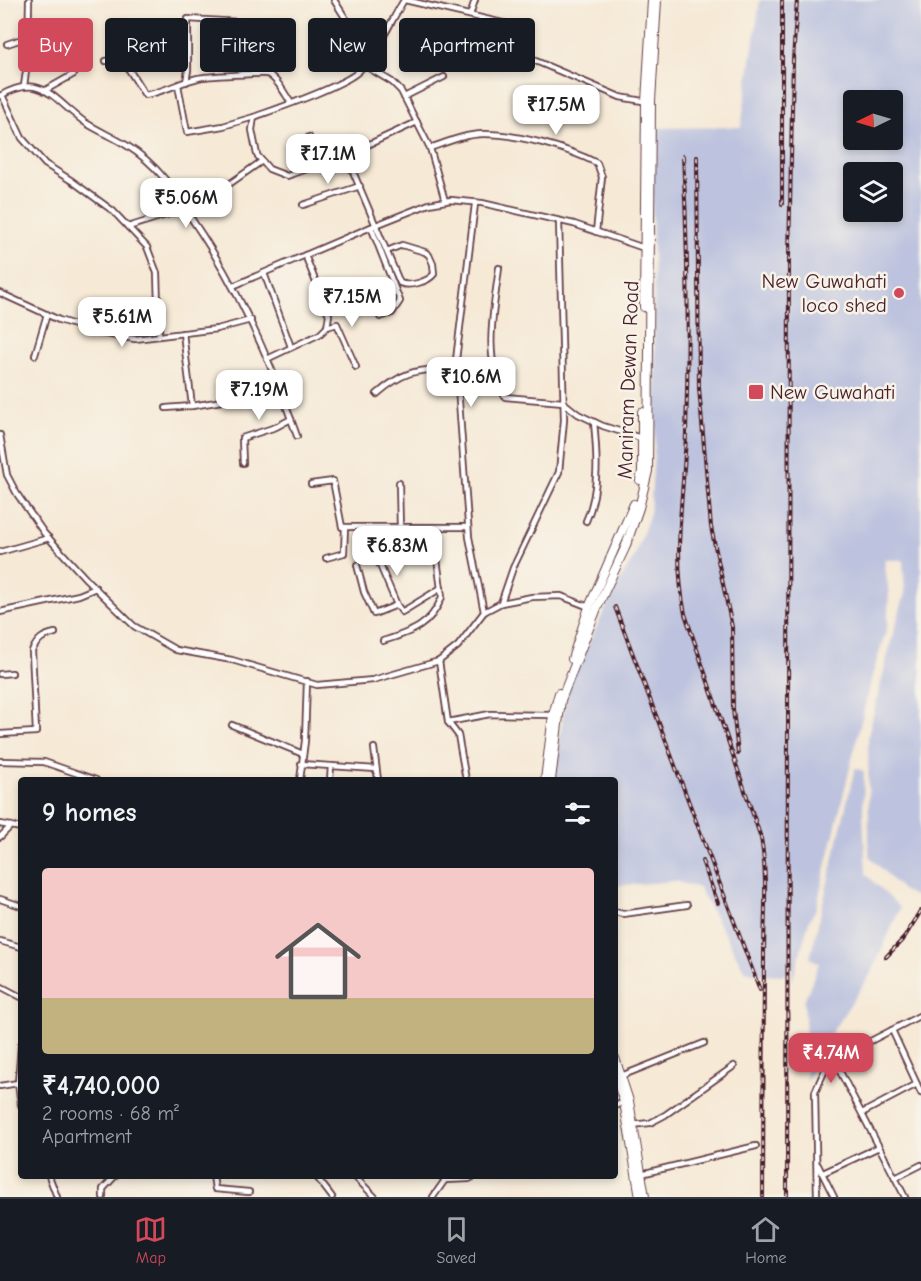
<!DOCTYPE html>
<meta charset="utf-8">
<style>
:root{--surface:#171b24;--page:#20242c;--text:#f1f3f6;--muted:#9ea1a6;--line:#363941;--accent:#d1495b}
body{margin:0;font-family:"Comic Neue",sans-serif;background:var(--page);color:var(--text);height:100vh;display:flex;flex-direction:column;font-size:22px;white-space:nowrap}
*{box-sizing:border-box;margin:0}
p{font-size:20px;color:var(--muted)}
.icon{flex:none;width:33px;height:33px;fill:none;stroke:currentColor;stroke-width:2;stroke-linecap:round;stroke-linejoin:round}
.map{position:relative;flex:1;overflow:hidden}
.side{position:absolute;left:18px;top:777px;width:600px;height:402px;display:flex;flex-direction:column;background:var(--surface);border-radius:6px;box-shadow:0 3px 9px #0003}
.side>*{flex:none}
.hud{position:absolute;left:18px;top:18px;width:600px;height:54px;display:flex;gap:12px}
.needle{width:39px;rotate:265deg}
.tools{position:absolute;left:843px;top:90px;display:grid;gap:12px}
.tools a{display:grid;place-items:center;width:60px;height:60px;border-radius:6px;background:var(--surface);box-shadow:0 3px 9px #0003;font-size:30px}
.price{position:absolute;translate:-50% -51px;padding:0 14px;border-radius:12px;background:#fff;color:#222;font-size:20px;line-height:39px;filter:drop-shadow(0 2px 3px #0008)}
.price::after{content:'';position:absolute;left:50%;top:36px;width:18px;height:14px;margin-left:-9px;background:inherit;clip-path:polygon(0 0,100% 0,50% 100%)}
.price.current{background:var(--accent);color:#fff}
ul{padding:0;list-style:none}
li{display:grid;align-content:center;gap:12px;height:318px;padding:0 24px}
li+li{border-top:2px solid var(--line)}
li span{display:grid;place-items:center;height:186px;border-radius:6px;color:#555}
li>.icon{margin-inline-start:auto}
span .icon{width:108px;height:108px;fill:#fffc;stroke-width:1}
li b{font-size:26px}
h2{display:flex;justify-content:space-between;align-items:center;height:72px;padding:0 24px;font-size:26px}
.tag{padding:0 21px;border-radius:6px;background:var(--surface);box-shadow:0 3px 9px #0003;font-size:21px;line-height:54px}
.tag.current{background:var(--accent);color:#fff}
.dock{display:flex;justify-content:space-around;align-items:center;height:84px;border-top:2px solid var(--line);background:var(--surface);font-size:16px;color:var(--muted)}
.dock a{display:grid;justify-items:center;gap:3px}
.dock .current{color:var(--accent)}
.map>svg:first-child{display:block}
.industrial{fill:#bdc3de;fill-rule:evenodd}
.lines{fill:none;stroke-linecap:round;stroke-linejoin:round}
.minor-casing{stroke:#643d45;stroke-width:8}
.primary-casing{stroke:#643d45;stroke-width:10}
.minor{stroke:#fff;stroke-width:4.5}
.primary{stroke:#fff;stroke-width:8}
.rail-casing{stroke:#4a1f2b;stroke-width:4}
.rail{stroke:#f7f3e8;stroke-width:1.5;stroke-dasharray:4.5;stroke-linecap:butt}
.poi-dot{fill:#d1495b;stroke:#f7f3e8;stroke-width:2}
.labels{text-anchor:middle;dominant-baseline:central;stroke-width:5;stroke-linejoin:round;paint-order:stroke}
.poi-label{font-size:21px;fill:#4a1f2b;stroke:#f7f3e8;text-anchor:end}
.street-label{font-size:21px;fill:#4a1f2b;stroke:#f7f3e8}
</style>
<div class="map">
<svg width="921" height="1197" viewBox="0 0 921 1197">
<rect width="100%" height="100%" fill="#f7f3e8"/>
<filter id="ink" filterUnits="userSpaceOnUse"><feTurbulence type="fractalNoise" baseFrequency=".0167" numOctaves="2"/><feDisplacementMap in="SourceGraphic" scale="12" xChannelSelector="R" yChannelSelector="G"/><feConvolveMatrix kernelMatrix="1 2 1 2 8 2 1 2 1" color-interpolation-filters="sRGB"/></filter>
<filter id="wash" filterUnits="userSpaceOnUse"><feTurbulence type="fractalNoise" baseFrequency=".008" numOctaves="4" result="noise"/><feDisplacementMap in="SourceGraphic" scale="24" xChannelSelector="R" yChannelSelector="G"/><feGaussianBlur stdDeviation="1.35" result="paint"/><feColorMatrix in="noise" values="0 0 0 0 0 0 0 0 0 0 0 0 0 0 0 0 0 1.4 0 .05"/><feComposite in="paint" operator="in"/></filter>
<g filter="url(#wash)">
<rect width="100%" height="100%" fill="#f6e9d6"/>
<g class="industrial">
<path d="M760,0H921V899L902,890L869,856L868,736L892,638L905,593L903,560H884L889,593L887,628L872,676L816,909L809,921L792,982L793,949L787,975L758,974L745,971L699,888L675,881L615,886V780H554L567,688L619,581L635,556L650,513L656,427L651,128L741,127ZM854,100H892V140H854ZM854,172H892V212H854Z"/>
<path d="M855,768L864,771L863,812L866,874L900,908L872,972L823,1045L806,1082L807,1054L804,1001L819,963L810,958Z"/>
</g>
</g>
<g filter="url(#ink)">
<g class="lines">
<g class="minor-casing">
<g id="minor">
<path d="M334,0L351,27L367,61"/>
<path d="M404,0C390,23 378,51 359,71C344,86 276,109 254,117L252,130L257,155L269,169L287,176L346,155L417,122"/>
<path d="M405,0L524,28L520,53L524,56L620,97L648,102"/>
<path d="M470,15L475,0"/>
<path d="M7,44L28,37"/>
<path d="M106,61L118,58L126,65L145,95C164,92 180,82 198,78C205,76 263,73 267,74C277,78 285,94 291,103"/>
<path d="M364,65L392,82L401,91L430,148L445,201"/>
<path d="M186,82L188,70V19L239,22L250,24L269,59L270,75"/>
<path d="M178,85L187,132L223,126L254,117"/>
<path d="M24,86L28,57L29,0"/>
<path d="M44,91L74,74"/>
<path d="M2,95L22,138L45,164L72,181L113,211L147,247L157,273L159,336"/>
<path d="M0,96C43,71 54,101 86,123C99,131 113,137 126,145C139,153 154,166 164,178C172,186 177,198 184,208C234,278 269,355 297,436"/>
<path d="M404,97L444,77"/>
<path d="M309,137L321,163"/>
<path d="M430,148C447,142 466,134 484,134C519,134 567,148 597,163L602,177L596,232"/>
<path d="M346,155L400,283C409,287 428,282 434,274L433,264L429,255L425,252L402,245L387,251"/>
<path d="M475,204L456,360L469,537L484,612"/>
<path d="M303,205L360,186"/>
<path d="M188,213L262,161"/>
<path d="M128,227L185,209"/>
<path d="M371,227L400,301L392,313L380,317"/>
<path d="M499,268C494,309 482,359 505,397L563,402L578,414L603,426L641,438"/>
<path d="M264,273L291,347"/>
<path d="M233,286L371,227L429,204L451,200L482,203L574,224L644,248"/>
<path d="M0,293L59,320L100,333L135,339L217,329L251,320"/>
<path d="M374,304L396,291"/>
<path d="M327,327L337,324L356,367"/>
<path d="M35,355L47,314"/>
<path d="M267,359L320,334L327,327L329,315L305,255"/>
<path d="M377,394C408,367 419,371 457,368"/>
<path d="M192,406L234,399L278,385"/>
<path d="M166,408L192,406L183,333"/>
<path d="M0,435L7,475L17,494L44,533L86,579L134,626L176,650L232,660L317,685L373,680L439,661L458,646L484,612L501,603L532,597L561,596L589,607"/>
<path d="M243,463L242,438L276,427L291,419"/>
<path d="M399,483L400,528"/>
<path d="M311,484L333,481L342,527H468"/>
<path d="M586,521C600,491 597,453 594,422"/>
<path d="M0,552L49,538"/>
<path d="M376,556L397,605L402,612L441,588"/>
<path d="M326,558L344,553L345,527"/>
<path d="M357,565L364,592L374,614L397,605"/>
<path d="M501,603L513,568L559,472L564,420L559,221"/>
<path d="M0,612L79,595L96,588"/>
<path d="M383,641C411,632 430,627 442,597L433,528"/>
<path d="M439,661L448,722L458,735L466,780"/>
<path d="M0,674L12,673"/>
<path d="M448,722L490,714L553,715"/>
<path d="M232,725L303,754"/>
<path d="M0,734L36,732L32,651C38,639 42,636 55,633"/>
<path d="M374,748L378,780"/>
<path d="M0,761L44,762L96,780"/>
<path d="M301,764L376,769"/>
<path d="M300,780L305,741L307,681"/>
<path d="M330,780L331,766"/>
<path d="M0,824L21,828"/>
<path d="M0,837L11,826"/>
<path d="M0,899L21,906"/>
<path d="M615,912L623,914L687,905"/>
<path d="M0,941L21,947"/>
<path d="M0,986L21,997"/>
<path d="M892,1030L921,1093"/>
<path d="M21,1045L18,1083L21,1105"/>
<path d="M834,1060L905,1197"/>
<path d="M621,1076L704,1043"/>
<path d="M0,1086L18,1083"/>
<path d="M615,1106L624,1102"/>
<path d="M862,1113L917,1084"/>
<path d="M631,1125L650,1123L665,1115L734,1066"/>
<path d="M818,1165L834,1197"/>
<path d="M823,1173L879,1147"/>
<path d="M641,1174L756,1146"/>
<path d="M49,1176L57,1197"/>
<path d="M213,1176L215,1189L249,1192"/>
<path d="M316,1176L332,1197"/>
<path d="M354,1176L375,1197"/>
<path d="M441,1176L445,1180L469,1179L475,1176"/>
<path d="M895,1178L921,1165"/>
<path d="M103,1197V1189L115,1176"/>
<path d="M433,1197L445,1180"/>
<path d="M817,1197L815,1092L828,1063L921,1015"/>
</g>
</g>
<g class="primary-casing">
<g id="primary">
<path d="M644,307L646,102L652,0"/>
<path d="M640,480L642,472V412"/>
<path d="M572,659L589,607L634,504"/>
<path d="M545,780L553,715L559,693"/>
<path d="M551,780L561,700L597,608L625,548L639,508L648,471L651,101L657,0"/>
<path d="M615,1058L629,1101L645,1197"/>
<path d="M615,1076L624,1102L640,1197"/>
</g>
</g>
<use href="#minor" class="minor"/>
<use href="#primary" class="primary"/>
<g class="rail-casing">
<g id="rail">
<path d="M683,156C688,248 689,341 686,433C684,495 672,553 685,614L761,838C768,878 764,917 764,957C763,1037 763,1117 763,1197"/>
<path d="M697,157L699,388L711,527L732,627L733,709L738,754"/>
<path d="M782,204V0"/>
<path d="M615,607L760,990"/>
<path d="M702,861L718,903"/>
<path d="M886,957L904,938L921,911"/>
<path d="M787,1197L789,257L793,60L797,0"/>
</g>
</g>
<use href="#rail" class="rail"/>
</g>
</g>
<g class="poi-dot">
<circle cx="899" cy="293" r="6"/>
<rect x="748" y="384" width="16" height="16" rx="3"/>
</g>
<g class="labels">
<g class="poi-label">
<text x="887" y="281">New Guwahati<tspan x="887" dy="24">loco shed</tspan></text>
<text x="770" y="392" text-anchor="start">New Guwahati</text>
</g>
<g class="street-label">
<text transform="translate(628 380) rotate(-88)">Maniram Dewan Road</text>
</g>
</g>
</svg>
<div class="tools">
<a><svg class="needle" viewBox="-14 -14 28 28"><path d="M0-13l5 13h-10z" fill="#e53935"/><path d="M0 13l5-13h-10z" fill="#9ea1a6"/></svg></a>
<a><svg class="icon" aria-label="layers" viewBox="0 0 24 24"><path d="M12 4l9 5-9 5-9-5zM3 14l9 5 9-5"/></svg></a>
</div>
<b class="price" style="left:556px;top:136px">₹17.5M</b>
<b class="price" style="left:328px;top:185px">₹17.1M</b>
<b class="price" style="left:186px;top:229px">₹5.06M</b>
<b class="price" style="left:352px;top:328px">₹7.15M</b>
<b class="price" style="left:122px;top:348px">₹5.61M</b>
<b class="price" style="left:471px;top:408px">₹10.6M</b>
<b class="price" style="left:259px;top:421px">₹7.19M</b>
<b class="price" style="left:397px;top:577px">₹6.83M</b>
<b class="price current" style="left:831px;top:1084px">₹4.74M</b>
<div class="hud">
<a class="tag current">Buy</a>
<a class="tag">Rent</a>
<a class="tag">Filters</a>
<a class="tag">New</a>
<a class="tag">Apartment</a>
</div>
<section class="side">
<h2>9 homes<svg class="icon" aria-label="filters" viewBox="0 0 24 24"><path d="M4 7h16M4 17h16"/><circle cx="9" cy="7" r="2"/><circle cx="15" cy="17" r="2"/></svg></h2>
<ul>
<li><span style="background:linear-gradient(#f6c9c9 70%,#c2b280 0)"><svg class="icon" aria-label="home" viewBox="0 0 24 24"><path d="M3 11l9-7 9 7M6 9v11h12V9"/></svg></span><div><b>₹4,740,000</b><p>2 rooms · 68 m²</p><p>Apartment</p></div></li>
</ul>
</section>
</div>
<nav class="dock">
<a class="current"><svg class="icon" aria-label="map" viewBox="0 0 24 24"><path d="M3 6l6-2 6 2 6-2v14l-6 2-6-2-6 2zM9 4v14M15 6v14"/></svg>Map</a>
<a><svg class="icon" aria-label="saved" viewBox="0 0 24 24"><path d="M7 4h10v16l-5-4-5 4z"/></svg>Saved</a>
<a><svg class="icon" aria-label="home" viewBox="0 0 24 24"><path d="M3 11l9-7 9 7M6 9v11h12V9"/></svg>Home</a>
</nav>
